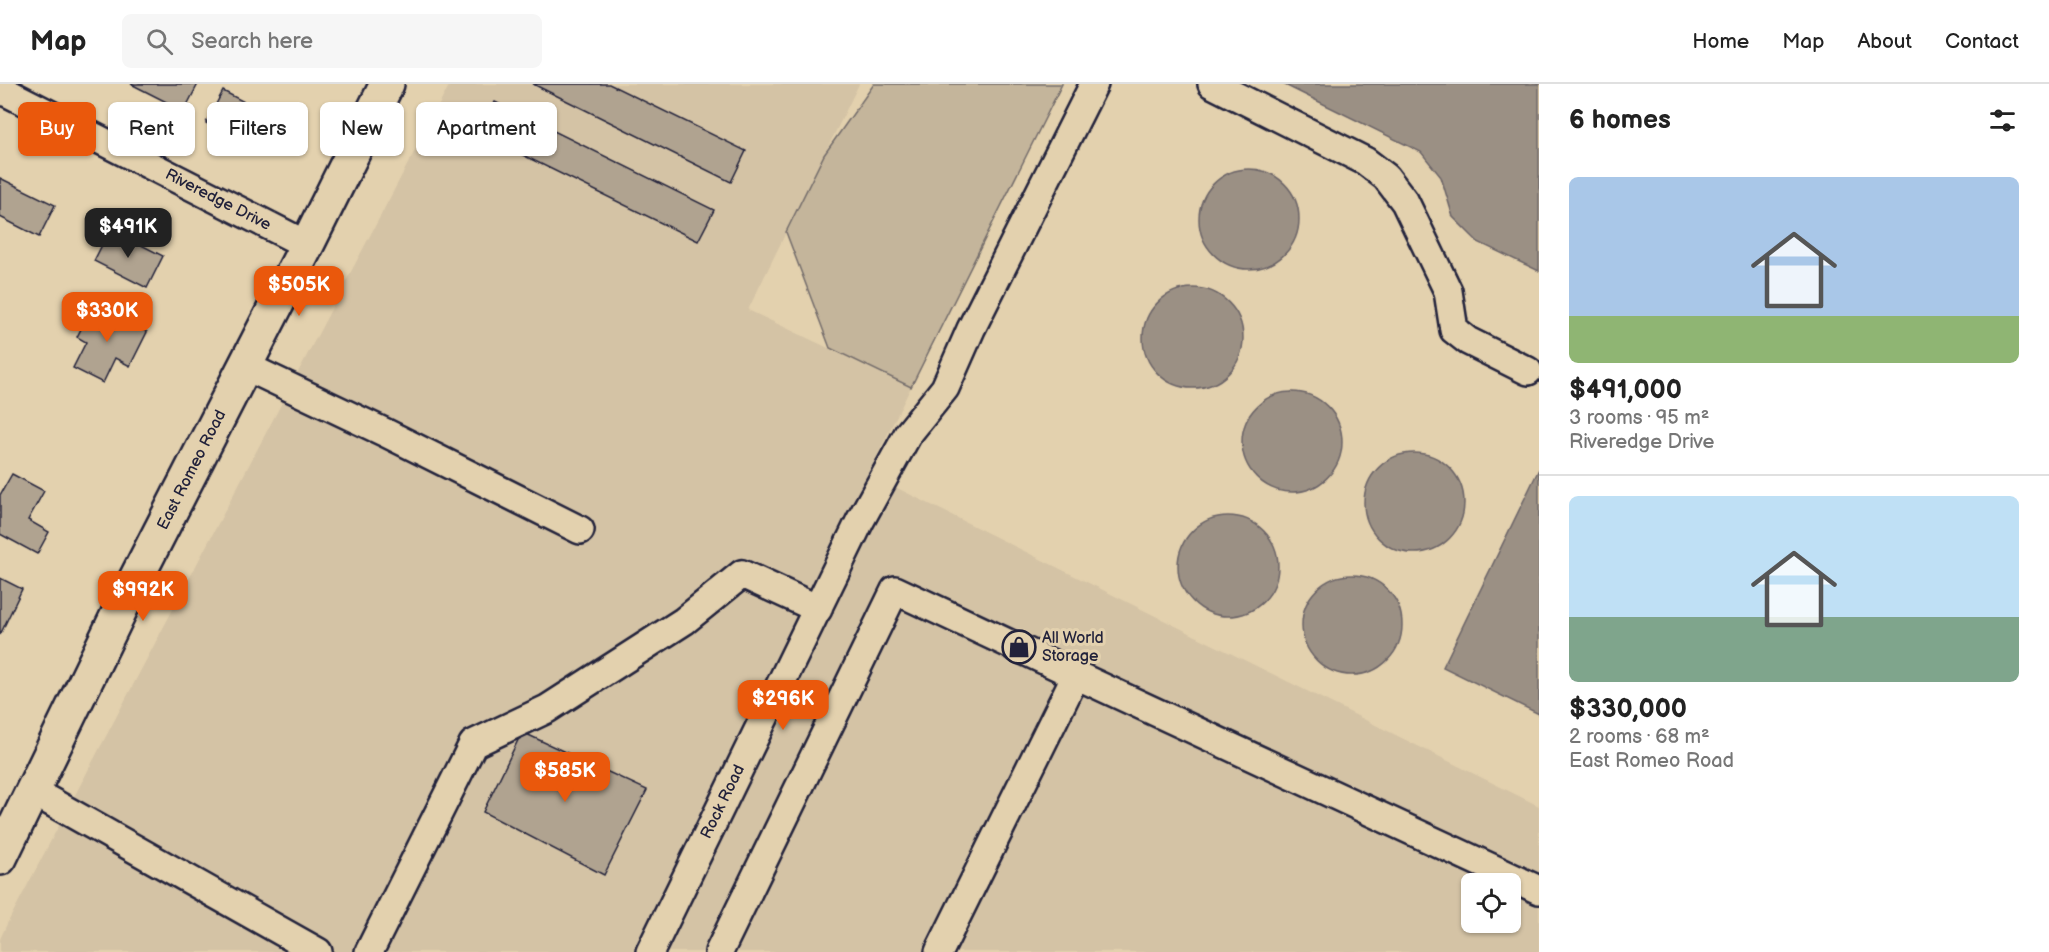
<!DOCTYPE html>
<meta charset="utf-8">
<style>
:root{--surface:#fff;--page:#f6f6f6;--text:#222;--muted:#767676;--line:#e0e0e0;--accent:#ea580c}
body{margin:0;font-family:"Balsamiq Sans",sans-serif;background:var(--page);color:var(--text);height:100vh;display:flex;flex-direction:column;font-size:22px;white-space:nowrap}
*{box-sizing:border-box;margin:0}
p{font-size:20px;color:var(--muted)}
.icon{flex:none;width:33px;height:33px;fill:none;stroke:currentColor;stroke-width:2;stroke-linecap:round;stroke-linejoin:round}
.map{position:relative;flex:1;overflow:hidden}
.drawer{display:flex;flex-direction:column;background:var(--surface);width:510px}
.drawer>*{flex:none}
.guide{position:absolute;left:18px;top:18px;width:570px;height:54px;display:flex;gap:12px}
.controls{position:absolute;left:1461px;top:789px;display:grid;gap:12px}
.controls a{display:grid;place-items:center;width:60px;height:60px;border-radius:9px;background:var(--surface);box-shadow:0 2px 4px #0004;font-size:30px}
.price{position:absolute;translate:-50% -51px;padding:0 14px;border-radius:12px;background:var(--accent);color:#fff;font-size:20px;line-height:39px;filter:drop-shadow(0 2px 3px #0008)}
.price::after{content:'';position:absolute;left:50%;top:36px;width:18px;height:14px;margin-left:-9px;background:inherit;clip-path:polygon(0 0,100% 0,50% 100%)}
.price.on{background:#222;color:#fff}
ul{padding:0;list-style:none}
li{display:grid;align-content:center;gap:12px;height:318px;padding:0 30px}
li+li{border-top:2px solid var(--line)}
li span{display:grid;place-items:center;height:186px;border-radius:9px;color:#555}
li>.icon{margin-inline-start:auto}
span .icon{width:108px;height:108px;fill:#fffc;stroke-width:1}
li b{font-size:26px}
h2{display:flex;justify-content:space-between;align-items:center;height:72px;padding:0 30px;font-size:26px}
.chip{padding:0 21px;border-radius:9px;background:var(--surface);box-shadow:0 2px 4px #0004;font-size:21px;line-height:54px}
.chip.on{background:var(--accent);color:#fff}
header{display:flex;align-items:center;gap:36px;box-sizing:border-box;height:84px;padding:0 30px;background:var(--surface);border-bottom:2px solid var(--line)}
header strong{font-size:28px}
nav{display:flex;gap:33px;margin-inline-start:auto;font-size:21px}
.search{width:420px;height:54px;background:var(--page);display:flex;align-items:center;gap:15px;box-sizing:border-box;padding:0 21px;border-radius:9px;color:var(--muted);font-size:22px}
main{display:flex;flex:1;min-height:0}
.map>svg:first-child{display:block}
.built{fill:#d4c3a5;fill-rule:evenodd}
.green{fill:#c4b59b;stroke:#736c6b;stroke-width:1.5}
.water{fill:#9b9084;stroke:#6b6467;stroke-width:1.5}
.building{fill:#b0a390;stroke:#22223b;stroke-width:1.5}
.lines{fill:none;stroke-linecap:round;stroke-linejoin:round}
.minor-casing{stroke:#22223b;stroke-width:32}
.major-casing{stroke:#22223b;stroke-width:38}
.minor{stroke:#e3d1ae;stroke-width:27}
.major{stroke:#e3d1ae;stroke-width:33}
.labels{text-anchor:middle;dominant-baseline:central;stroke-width:6;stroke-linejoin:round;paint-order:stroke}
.street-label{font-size:16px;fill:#22223b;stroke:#e3d1ae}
.poi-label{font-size:16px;fill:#22223b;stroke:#e3d1ae;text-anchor:start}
</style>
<header>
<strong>Map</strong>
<div class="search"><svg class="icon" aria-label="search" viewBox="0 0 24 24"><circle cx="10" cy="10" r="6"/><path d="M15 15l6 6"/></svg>Search here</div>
<nav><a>Home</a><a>Map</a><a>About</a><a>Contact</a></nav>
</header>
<main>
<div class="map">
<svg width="1539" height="868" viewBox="0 0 1539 868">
<rect width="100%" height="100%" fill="#e3d1ae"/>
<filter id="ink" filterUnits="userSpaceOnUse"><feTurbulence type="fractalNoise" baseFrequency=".0167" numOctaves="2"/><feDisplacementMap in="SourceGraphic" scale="12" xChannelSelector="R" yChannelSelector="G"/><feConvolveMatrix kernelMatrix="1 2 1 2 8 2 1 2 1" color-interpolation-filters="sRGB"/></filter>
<g filter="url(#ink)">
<path class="built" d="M450,0H859L748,226L911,303L867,392L897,404L1539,722V868H0V855L7,840ZM1472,800H1510V838H1472Z"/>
<path class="green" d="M874,0H1062L911,303L830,264L786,148L824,71Z"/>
<g class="water">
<path d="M1283,0H1539V187L1478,158L1453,133L1441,93L1421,68Z"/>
<circle cx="1249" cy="135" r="50"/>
<circle cx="1193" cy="254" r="50"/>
<circle cx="1292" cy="358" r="50"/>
<circle cx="1414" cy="419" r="50"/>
<path d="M1539,385V630L1443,583Z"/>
<circle cx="1228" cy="482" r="50"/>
<circle cx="1352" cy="541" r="50"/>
</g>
<g class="building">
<path d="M131,0H198L184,27Z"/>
<path d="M533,0H609L746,67L731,98Z"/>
<path d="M223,7L275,34L259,66L206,39Z"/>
<path d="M495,18L714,126L698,157L480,50Z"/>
<path d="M0,94L55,121L39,153L0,133Z"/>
<path d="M110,145L163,172L147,204L94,177Z"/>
<path d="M93,221L147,248L130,282L115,274L103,299L73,284L86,258L77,253Z"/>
<path d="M12,390L44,407L28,436L49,448L37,470L0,450V411Z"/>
<path d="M0,494L22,505L0,551Z"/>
<path d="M522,648L647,706L604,791L483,728Z"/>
</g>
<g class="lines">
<g class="minor-casing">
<g id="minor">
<path d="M1212,0L1365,77L1386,93L1405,118L1448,207L1454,246L1468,257L1528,287"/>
<path d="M0,5L307,161"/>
<path d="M245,282L386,349L580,446"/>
<path d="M32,707L318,868"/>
<path d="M369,868L473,660L547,625L684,537L742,490L818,525"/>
<path d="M650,868L860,437L908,350L945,304L971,245L1094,0"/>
<path d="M719,868L895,506L1076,591"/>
<path d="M939,868L1076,591L1539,806"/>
</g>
</g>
<g class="major-casing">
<path id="major" d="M0,774L123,520L307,161L387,0"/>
</g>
<use href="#minor" class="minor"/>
<use href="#major" class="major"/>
</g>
</g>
<defs>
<g id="shop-ring" transform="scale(1.725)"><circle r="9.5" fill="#e3d1ae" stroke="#22223b" stroke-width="1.5"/><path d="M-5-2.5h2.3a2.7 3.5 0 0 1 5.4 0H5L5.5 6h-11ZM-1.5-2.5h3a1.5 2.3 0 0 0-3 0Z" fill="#22223b"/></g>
</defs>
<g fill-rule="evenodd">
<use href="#shop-ring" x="1019" y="563"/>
</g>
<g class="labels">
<g class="street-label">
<text transform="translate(218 116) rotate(27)">Riveredge Drive</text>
<text transform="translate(192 386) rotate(-63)">East Romeo Road</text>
<text transform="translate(723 718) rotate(-64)">Rock Road</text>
</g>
<g class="poi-label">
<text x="1042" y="554">All World<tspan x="1042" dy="18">Storage</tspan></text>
</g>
</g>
</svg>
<div class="controls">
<a><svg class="icon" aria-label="locate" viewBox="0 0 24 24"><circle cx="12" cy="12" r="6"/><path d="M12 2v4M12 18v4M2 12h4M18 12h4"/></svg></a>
</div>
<b class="price on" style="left:128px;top:175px">$491K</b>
<b class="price" style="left:299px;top:233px">$505K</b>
<b class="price" style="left:107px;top:259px">$330K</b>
<b class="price" style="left:143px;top:538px">$992K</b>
<b class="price" style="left:783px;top:647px">$296K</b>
<b class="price" style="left:565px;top:719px">$585K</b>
<div class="guide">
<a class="chip on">Buy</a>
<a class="chip">Rent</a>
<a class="chip">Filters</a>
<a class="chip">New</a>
<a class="chip">Apartment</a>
</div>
</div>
<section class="drawer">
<h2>6 homes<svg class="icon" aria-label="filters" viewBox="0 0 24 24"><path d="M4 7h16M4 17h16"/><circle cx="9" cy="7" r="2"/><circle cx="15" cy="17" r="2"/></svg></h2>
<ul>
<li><span style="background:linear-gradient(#a9c7e8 75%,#8fb573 0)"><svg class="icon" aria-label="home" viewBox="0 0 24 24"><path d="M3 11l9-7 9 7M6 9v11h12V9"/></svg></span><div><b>$491,000</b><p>3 rooms · 95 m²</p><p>Riveredge Drive</p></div></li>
<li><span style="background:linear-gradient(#bfe0f5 65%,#7fa58c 0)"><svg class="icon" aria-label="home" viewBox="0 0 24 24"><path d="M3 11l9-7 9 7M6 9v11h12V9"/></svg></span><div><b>$330,000</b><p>2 rooms · 68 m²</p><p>East Romeo Road</p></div></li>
</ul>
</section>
</main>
